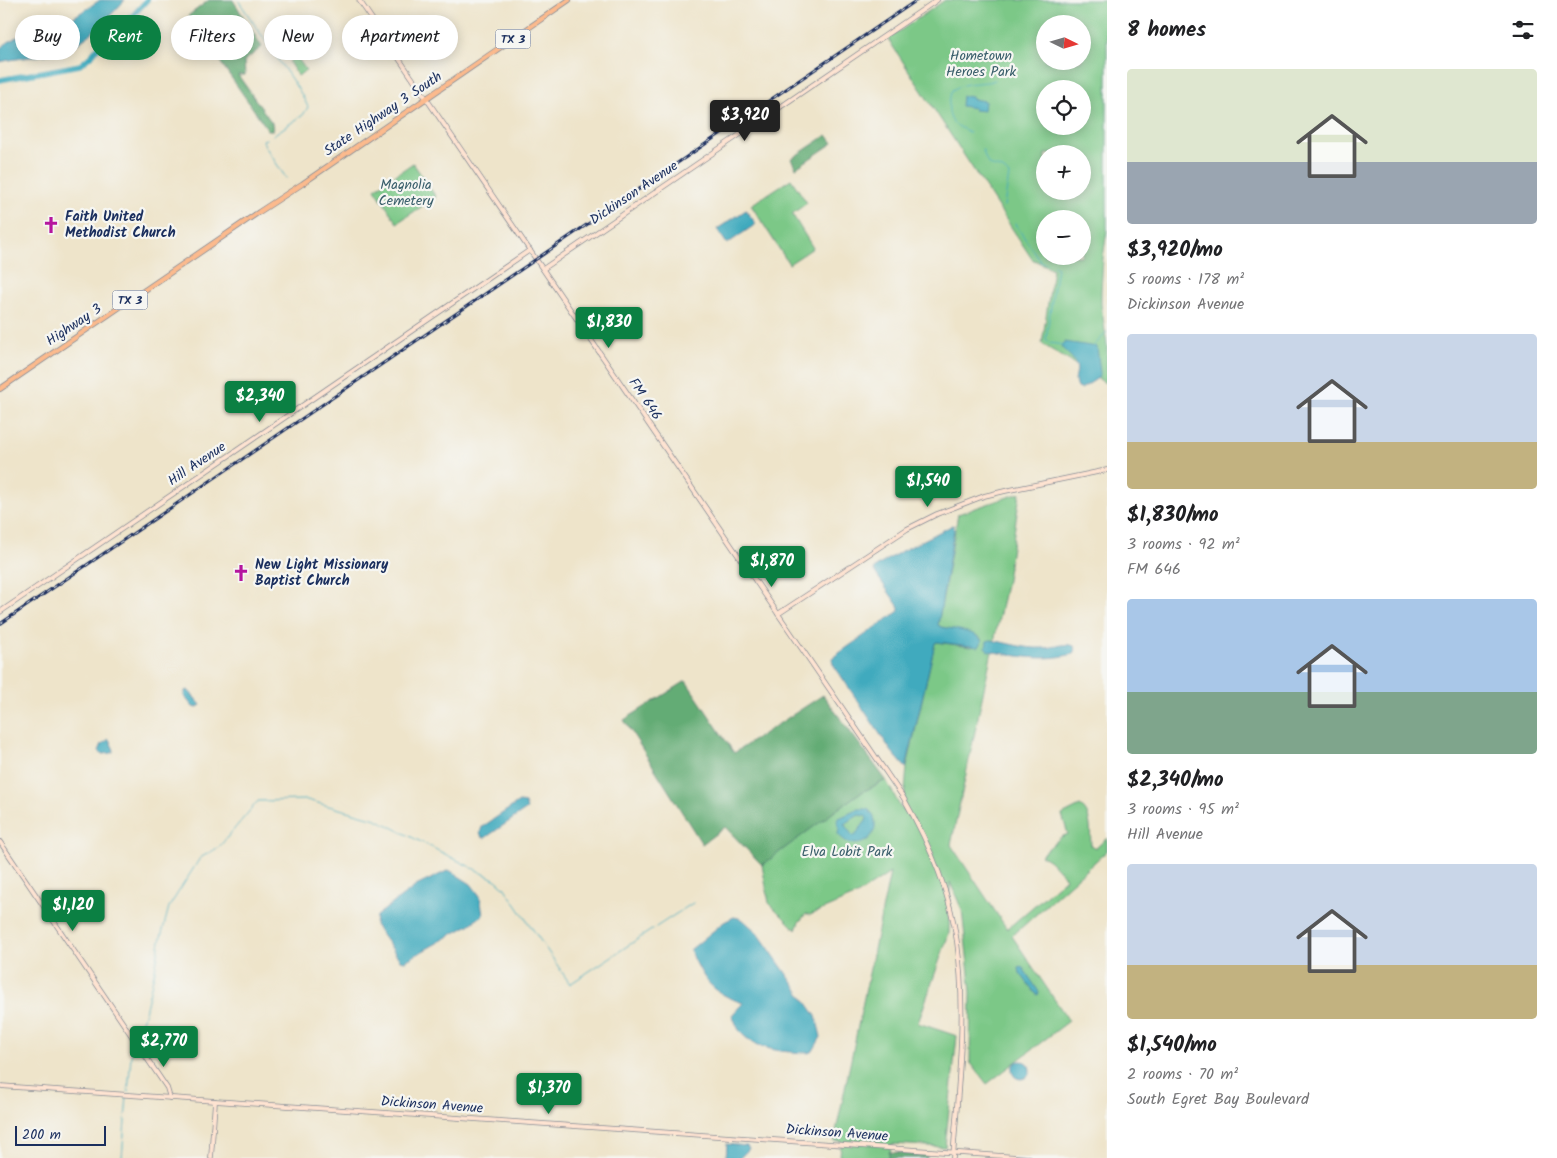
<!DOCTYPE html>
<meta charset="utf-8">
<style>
:root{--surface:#fff;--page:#f6f6f6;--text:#202124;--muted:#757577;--accent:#0b8043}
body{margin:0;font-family:Kalam,sans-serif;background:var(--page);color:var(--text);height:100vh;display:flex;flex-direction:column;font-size:19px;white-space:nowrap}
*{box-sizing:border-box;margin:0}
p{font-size:16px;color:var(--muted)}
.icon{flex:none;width:28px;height:28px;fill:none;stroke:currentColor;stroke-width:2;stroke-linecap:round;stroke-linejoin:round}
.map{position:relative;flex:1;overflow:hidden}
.side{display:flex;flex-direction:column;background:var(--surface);width:450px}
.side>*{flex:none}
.banner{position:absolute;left:15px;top:15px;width:475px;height:45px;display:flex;gap:10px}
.needle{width:32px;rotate:95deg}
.buttons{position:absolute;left:1036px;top:15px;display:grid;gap:10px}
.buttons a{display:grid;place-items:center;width:55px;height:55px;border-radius:50%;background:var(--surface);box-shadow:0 2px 12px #0003;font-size:25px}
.scale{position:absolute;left:15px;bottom:12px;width:91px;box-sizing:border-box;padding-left:5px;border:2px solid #1b2f5e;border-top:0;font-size:14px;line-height:18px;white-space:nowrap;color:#1b2f5e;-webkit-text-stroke:4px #f6f6f2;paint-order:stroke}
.price{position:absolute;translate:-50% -42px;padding:0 11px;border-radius:5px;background:var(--accent);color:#fff;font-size:16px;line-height:32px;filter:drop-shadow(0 1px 2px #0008)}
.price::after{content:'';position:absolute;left:50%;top:30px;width:15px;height:11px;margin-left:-8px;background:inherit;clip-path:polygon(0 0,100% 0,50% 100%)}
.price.active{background:#222;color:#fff}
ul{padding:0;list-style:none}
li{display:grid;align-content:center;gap:10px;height:265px;padding:0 20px}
li span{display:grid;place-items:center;height:155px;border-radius:5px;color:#555}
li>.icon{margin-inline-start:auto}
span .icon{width:90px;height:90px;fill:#fffc;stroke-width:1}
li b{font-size:21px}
h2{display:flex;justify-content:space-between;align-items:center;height:60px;padding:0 20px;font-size:21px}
.tag{padding:0 18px;border-radius:22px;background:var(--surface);box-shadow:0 2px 12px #0003;font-size:18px;line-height:45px}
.tag.active{background:var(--accent);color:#fff}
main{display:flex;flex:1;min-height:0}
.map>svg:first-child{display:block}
.green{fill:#7bc887;stroke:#4b7c72;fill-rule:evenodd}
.forest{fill:#64ac74;stroke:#406e69}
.water{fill:#3faabe;stroke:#2d6c8e;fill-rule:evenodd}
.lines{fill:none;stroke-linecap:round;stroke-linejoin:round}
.stream{stroke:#3faabe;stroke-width:1}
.river{stroke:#3faabe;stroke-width:5.5}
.secondary-casing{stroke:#848a94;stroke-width:5.5}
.primary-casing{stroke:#848a94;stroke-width:6}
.secondary{stroke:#fee3d1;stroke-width:4}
.primary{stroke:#fcba8d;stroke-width:4.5}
.rail-casing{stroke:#1b2f5e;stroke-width:3}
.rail{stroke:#f6f6f2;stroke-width:1;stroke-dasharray:4;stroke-linecap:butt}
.labels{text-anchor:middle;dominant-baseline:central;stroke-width:4.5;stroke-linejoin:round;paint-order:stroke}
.shield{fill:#f6f6f2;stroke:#5d6b8a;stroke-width:1}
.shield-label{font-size:12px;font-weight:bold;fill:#1b2f5e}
.park-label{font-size:14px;fill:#385d6a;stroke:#f6f6f2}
.street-label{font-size:14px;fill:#1b2f5e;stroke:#f6f6f2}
.poi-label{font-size:14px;font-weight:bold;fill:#1b2f5e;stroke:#f6f6f2;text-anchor:start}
</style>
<main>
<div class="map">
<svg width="1107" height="1158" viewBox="0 0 1107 1158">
<rect width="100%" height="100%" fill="#f6f6f2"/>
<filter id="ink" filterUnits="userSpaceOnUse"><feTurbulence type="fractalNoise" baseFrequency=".02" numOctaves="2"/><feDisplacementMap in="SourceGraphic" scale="10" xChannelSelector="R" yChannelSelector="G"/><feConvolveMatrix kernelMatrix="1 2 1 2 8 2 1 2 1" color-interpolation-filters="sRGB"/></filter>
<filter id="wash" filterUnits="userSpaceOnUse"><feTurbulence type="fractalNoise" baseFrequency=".0096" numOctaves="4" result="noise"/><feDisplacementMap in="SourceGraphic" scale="20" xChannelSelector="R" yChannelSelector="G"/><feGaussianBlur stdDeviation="1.12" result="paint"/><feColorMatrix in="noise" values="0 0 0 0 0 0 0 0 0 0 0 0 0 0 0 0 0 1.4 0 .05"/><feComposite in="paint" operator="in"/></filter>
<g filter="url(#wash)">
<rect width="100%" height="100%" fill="#eee4ca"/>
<g class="green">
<path d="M945,0H1107V230L1103,258L1101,291V304L1107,345V384L1042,344L1053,269L1032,259L888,39ZM1045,24H1082V61H1045ZM1045,89H1082V126H1045ZM1045,154H1082V191H1045ZM1045,219H1082V256H1045Z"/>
<path d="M296,56L306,70L298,76L289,62Z"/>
<path d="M413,163L436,197L397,223L375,189Z"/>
<path d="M791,179L807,203L792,214L813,248L789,264L751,205Z"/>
<path d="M1020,493L1007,580L951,845L1007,929L1066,878L1050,861L1041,855L1061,837L1068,834L1062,815L1080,806C1092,812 1090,833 1091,845L1095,849L1107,838V851L1012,936L1069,1021L987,1084L970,1062L971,992L962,910L950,882L949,933L918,1023L957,1036L945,1147L892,1144L889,1158H840L841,1141H834L890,873L857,895L810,915L806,914L799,922L796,930L769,903L762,865L858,794L886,780L903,812L907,767L935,643L937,642L970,647L981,644L982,641L980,637L941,627L938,625L958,514Z"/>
</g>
<g class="forest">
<path d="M209,0H233L262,47L244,61L245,75H238L272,123L273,130H268L188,16Z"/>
<path d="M827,135L833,143L796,168L791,159Z"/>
<path d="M686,681L734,753L823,695L886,780L858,794L762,865L725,827L702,844L624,720Z"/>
<path d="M889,1152L927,1155V1158H889Z"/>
</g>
<g class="water">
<path d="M100,0H125C111,15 85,43 65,50C45,57 21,57 0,62V48C6,44 23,30 31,34C33,36 35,38 37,39H40Z"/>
<path d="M962,96L972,97V99L985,101L984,111L974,110V108L961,106Z"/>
<path d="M746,210L756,224L727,244L717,229Z"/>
<path d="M1065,342L1097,347L1100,373L1098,378L1081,389L1077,388C1072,378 1079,373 1076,365C1073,356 1065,353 1061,346Z"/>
<path d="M953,525L954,530L938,625L941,627C951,629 977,631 982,641L979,647L937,642L935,643L906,768L892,752L833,664L832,658L899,611V607L876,574L874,570L876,567L900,552Z"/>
<path d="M991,640C1008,643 1025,649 1043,648C1052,648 1066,642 1074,646L1075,649L1073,654C1043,662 1018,656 988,651L986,647L987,641Z"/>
<path d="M188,690L201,705L196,708L193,707L184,696L185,691Z"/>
<path d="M109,739L114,750L112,753L102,754L99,751L102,744Z"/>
<path d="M519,802L525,803L527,809L485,838L482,837L480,833L482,827Z"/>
<path d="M859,809H868C889,829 859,860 838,834L839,827L837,821L839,818ZM859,815L865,816L867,818L866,821L855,835L853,836L844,824Z"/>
<path d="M449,870L471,884L480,896L483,915L469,925L405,961L400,960L375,925L376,916L416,886Z"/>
<path d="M734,917L742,919L758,933L816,1016L821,1037L813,1051L808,1053C785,1052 758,1051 741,1033C737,1028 735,1020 732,1015L743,1003C710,992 704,980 690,950L724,922Z"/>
<path d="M1021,967L1023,968L1039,992L1038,995L1035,993L1020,973L1019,968Z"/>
<circle cx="1021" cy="1070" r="9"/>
<path d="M727,1144L747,1146L749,1149L740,1158H726Z"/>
</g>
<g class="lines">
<g class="stream">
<path d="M238,0L302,95L308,107L303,115L273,135"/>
<path d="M963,85C974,82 985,84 995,80"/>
<path d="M960,86L952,90C949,99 946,113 953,122C957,127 965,129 970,133"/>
<path d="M266,139L263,140L265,146L286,178"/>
<path d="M983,150C989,176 998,160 1009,175L1004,206"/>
<path d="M1015,224L1041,262L1046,263"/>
<path d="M1054,265L1057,267L1046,339L1049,343L1064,345"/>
<path d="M1093,347L1107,332"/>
<path d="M656,927L693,903"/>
<path d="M136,1038L145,1012L155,970L160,941L169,907L200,858L219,847L258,801L307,800L376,819L496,880L504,887L570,984L653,929"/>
<path d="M128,1092L131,1056L135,1042"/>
<path d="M122,1158L127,1096"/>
</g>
<path class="river" d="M0,80L80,65L92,55L100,45L118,32L147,0"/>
</g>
</g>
<g filter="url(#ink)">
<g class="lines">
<g class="secondary-casing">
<g id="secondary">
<path d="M359,0L903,797C928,841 950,891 957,942C967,1014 958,1086 953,1158"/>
<path d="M543,269L937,0"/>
<path d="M0,612L530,250"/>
<path d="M778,614L907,529L937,514L984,496L1005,491L1107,470"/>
<path d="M0,842L167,1088L170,1098"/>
<path d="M0,1086L1030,1158"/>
<path d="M211,1158L215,1101"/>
</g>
</g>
<g class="primary-casing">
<path id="primary" d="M0,389L259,212L302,184L569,0"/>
</g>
<use href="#secondary" class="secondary"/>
<use href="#primary" class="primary"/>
<g class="rail-casing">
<path id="rail" d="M0,624L917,0"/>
</g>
<use href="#rail" class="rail"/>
</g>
</g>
<defs>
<g id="church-bare" transform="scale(1.35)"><path d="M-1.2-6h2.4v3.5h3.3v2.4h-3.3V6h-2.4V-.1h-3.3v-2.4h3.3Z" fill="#b5179e" stroke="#f6f6f2" stroke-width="2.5" paint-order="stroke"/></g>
</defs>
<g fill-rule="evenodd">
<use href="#church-bare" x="51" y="225"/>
<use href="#church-bare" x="241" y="573"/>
</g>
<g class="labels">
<g class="shield">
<rect x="495.5" y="29.5" width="35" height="19" rx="4"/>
<rect x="112.5" y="290.5" width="35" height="19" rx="4"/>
</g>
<g class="shield-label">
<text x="513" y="39">TX 3</text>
<text x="130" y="300">TX 3</text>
</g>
<g class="park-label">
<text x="981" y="56">Hometown<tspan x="981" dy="16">Heroes Park</tspan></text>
<text x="406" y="185">Magnolia<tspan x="406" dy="16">Cemetery</tspan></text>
<text x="847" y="852">Elva Lobit Park</text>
</g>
<g class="street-label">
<text transform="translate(383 114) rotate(-34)">State Highway 3 South</text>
<text transform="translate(634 193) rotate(-34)">Dickinson Avenue</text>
<text transform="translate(74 325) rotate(-34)">Highway 3</text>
<text transform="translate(645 399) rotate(56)">FM 646</text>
<text transform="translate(197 464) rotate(-34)">Hill Avenue</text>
<text transform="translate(432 1105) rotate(4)">Dickinson Avenue</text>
<text transform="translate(837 1133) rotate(4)">Dickinson Avenue</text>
</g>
<g class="poi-label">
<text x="65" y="217">Faith United<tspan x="65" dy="16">Methodist Church</tspan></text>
<text x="255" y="565">New Light Missionary<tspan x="255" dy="16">Baptist Church</tspan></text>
</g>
</g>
</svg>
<div class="buttons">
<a><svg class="needle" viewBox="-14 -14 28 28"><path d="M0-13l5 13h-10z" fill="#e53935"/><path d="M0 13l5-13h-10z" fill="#757577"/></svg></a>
<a><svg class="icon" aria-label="locate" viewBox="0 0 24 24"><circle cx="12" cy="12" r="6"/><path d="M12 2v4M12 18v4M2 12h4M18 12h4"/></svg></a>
<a>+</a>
<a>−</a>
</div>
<div class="scale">200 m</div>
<b class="price active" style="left:745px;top:142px">$3,920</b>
<b class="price" style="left:609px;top:349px">$1,830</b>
<b class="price" style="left:260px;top:423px">$2,340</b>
<b class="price" style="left:928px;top:508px">$1,540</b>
<b class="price" style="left:772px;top:588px">$1,870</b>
<b class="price" style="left:73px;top:932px">$1,120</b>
<b class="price" style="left:164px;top:1068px">$2,770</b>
<b class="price" style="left:549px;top:1115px">$1,370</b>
<div class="banner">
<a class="tag">Buy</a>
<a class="tag active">Rent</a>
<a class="tag">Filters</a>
<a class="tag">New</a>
<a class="tag">Apartment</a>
</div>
</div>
<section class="side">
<h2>8 homes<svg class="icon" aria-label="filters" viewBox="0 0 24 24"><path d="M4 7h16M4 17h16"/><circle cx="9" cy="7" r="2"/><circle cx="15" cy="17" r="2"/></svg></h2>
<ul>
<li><span style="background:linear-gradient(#dfe7d0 60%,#9aa5b1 0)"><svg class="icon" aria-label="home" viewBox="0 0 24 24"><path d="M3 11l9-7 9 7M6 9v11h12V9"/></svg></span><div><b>$3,920/mo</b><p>5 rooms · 178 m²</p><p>Dickinson Avenue</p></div></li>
<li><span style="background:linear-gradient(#c9d6e8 70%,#c2b280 0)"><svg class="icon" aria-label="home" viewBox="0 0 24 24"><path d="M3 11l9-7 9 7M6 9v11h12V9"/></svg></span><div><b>$1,830/mo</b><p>3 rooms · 92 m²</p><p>FM 646</p></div></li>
<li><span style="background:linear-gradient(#a9c7e8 60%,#7fa58c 0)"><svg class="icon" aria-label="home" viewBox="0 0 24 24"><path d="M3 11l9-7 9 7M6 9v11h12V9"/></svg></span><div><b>$2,340/mo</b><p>3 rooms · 95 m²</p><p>Hill Avenue</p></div></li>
<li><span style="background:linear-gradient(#c9d6e8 65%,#c2b280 0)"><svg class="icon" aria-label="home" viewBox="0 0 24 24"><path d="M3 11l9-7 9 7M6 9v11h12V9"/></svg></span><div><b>$1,540/mo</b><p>2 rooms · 70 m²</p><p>South Egret Bay Boulevard</p></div></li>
</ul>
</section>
</main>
